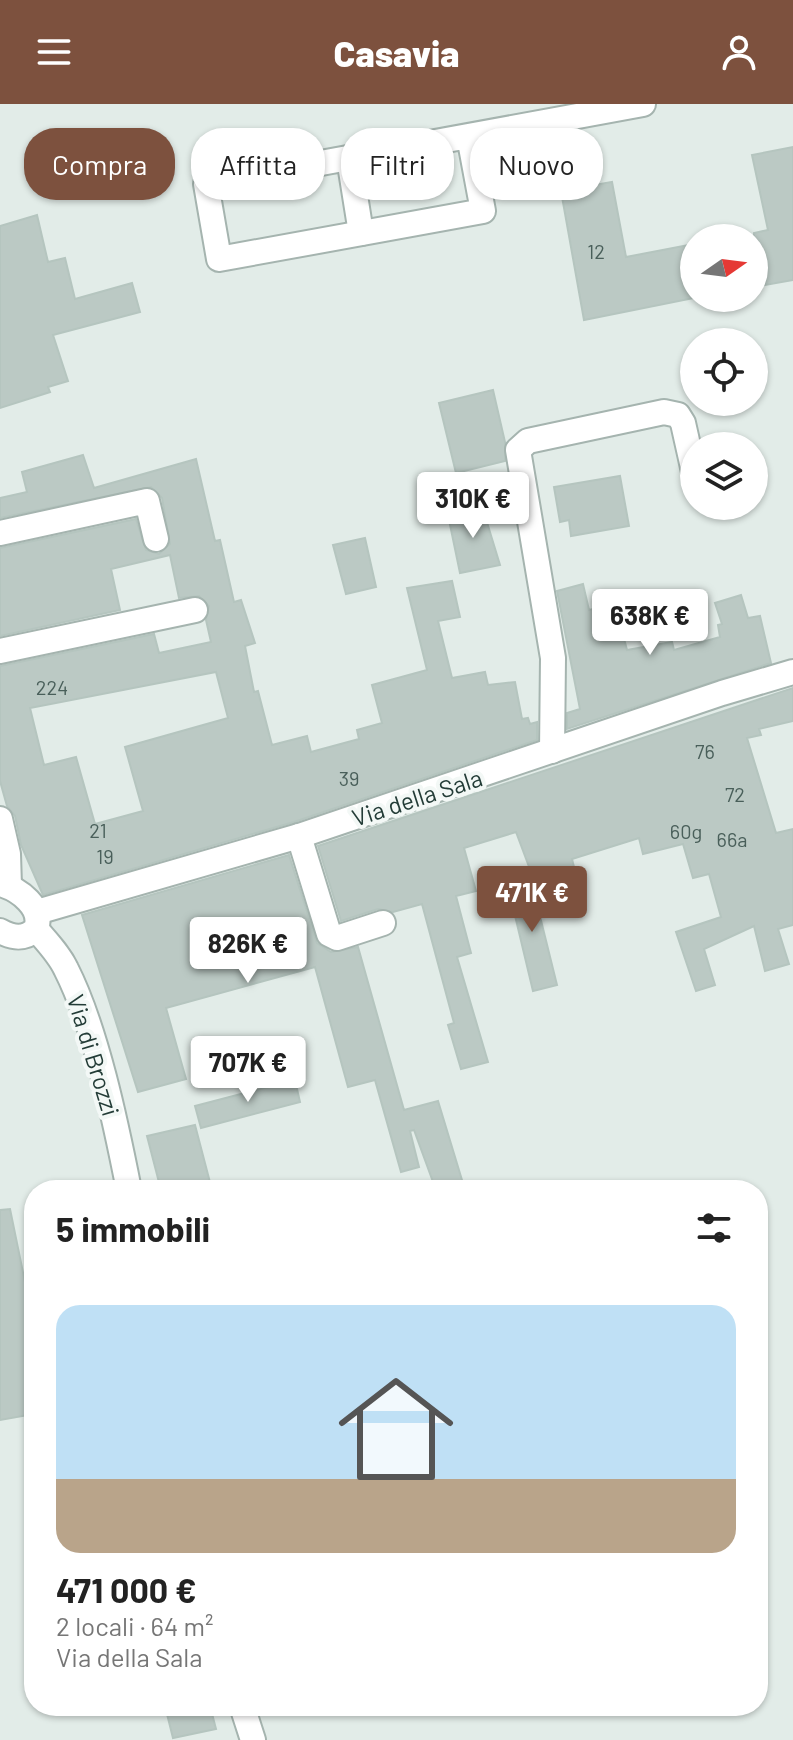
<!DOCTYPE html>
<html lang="it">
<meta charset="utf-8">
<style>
:root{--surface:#fff;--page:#f2f2f2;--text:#222;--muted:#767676;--line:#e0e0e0;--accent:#7d513e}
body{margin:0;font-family:Barlow,sans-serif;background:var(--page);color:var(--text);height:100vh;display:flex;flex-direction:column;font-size:30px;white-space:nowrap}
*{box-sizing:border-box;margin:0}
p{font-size:26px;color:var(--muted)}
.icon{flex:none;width:44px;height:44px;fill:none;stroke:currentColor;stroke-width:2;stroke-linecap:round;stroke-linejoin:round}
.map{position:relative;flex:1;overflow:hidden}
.sheet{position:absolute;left:24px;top:1076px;width:744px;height:536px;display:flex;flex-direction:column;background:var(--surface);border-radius:32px;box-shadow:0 2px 6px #0004}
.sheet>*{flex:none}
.guide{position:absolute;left:24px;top:24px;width:746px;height:72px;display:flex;gap:16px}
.needle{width:52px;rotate:76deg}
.controls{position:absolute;left:680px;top:120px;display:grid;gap:16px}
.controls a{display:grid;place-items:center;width:88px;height:88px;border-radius:50%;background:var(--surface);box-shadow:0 2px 6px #0004;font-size:40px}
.price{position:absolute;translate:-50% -68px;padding:0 18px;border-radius:8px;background:#fff;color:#222;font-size:26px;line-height:52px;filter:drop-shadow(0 2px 4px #0008)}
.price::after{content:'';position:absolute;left:50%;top:48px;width:24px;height:18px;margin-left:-12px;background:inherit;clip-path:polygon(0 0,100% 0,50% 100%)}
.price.on{background:var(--accent);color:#fff}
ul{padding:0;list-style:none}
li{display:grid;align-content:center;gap:16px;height:424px;padding:0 32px}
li+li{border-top:2px solid var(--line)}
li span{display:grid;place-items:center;height:248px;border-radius:24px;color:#555}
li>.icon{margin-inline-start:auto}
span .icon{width:144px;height:144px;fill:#fffc;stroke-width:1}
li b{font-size:34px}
h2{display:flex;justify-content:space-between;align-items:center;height:96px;padding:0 32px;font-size:34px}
.tag{padding:0 28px;border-radius:32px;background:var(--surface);box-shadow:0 2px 6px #0004;font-size:28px;line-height:72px}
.tag.on{background:var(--accent);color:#fff}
header{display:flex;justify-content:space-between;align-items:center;height:104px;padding:0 32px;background:var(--accent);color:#fff;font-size:36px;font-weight:800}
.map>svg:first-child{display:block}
.building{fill:#bbc9c4;stroke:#b5c5bf;stroke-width:2;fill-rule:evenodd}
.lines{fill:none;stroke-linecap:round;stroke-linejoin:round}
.minor-casing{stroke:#a5b4af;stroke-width:28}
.minor{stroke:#fff;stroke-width:24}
.labels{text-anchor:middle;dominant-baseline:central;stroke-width:8;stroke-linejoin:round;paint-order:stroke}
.number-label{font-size:20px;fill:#495f5a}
.street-label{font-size:24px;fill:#233c37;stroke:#f3f8f6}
</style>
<header><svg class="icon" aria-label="menu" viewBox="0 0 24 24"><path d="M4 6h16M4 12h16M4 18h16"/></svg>Casavia<svg class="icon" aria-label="person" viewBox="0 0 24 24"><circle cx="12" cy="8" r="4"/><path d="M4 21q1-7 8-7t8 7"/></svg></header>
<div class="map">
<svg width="793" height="1636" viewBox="0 0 793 1636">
<rect width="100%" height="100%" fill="#e2ece8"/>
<g class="building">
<path d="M793,43V176L754,183V129L768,126L752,51Z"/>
<path d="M612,78L626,153L694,140V194L584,216L561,87Z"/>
<path d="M37,111L48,158L65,154L75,195L132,179L140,208L53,231L68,277L48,283L50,288L0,304V122Z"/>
<path d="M493,286L505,338V357L456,369L439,299Z"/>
<path d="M83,351L94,384L196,355L215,437L220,436L234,498L241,496L255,539L245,542L254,588L258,587L272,641L307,632L311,648L359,635L357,626L382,619L372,581L427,566L407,484L452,477L460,513L438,517L452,574L485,568L488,581L515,578L522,615L528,614L530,620L537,618V636L294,718L43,791L21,741L15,712L7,702L0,677V562L154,530L159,549L211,538L206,516L209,502L199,492L179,494L170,451L111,465L120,506L0,532V444L136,415L146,446L159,450L170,440L162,394L151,383L0,414V394L27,388L22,368ZM216,568L228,614L125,643L143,707L95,720L76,653L44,661L30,604Z"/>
<path d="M620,372L629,422L571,432L569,416L560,418L554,383Z"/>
<path d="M482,402L500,461L460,469L448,411Z"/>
<path d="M365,434L376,483L346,490L333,441Z"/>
<path d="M583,480L589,506L615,500L627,546L672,538L674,546L720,533L718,521L722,520L715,499L741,491L748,514L760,512L771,559L567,625V609L580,605L557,487Z"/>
<path d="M793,584V617L759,625L761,631L747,634L776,729L793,725V821L778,825L789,860L765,867L754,822L704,845L715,881L696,887L676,828L721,813L709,770L693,774L683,740L643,750L639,734L572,755L574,763L534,776L516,728L464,744L476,787L456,792L471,849L457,853L488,958L461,965L448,921L454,919L422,800L393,808L378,805L341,817L318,742Z"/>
<path d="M289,751L317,839L331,848L358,843L404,1006L438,997L465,1086H436L414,1026L410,1027L419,1063L401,1068L375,976L348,983L315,863L166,904L186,975L138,988L82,811Z"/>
<path d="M530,772L557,881L533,887L507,778Z"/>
<path d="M295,976L300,998L201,1024L195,1002Z"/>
<path d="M195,1021L212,1086H161L147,1032Z"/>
<path d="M10,1105L34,1222V1310L0,1316V1106Z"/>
<path d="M165,1602H210L216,1625L173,1634Z"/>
</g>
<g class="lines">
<g class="minor-casing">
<g id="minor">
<path d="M469,32L483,107L219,155L206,80L643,0"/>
<path d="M349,54L361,129"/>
<path d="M0,429L147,397L156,435"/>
<path d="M0,547L195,506"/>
<path d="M552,647L553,554L518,346L528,337L664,308L678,311L683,319L694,368"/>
<path d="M0,715L8,750L9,782"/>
<path d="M299,732L329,830L337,834L383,819"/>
<path d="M0,780C19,785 44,804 36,825C24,836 13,834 0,827"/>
<path d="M37,808L299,732L722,589L793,568"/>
<path d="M36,825C47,838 59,850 66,865C96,924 116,1020 129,1086"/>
<path d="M242,1602L253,1636"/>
</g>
</g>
<use href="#minor" class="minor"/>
</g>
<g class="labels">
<g class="number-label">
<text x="596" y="147">12</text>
<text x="52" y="583">224</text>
<text x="705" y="647">76</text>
<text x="349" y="674">39</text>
<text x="735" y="690">72</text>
<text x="98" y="726">21</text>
<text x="686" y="727">60g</text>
<text x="732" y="735">66a</text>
<text x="105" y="752">19</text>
</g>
<g class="street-label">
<text transform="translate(417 693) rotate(-18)">Via della Sala</text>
<text transform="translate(94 951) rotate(73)">Via di Brozzi</text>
</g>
</g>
</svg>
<div class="controls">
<a><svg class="needle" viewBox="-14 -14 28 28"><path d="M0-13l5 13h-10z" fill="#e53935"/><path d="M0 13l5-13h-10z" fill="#767676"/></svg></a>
<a><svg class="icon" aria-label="locate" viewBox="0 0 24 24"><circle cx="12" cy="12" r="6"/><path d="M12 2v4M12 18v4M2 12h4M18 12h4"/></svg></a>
<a><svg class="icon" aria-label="layers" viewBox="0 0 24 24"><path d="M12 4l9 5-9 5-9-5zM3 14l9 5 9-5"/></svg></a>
</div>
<b class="price" style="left:473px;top:436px">310K €</b>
<b class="price" style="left:650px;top:553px">638K €</b>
<b class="price on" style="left:532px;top:830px">471K €</b>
<b class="price" style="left:248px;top:881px">826K €</b>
<b class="price" style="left:248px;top:1000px">707K €</b>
<div class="guide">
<a class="tag on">Compra</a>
<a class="tag">Affitta</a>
<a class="tag">Filtri</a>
<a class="tag">Nuovo</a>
</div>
<section class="sheet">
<h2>5 immobili<svg class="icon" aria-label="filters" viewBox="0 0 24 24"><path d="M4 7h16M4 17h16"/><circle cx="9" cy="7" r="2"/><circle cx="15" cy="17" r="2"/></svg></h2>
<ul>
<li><span style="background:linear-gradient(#bfe0f5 70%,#b9a48a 0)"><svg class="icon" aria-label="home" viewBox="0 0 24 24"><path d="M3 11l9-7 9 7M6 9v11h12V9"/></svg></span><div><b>471 000 €</b><p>2 locali · 64 m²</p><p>Via della Sala</p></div></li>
</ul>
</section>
</div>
